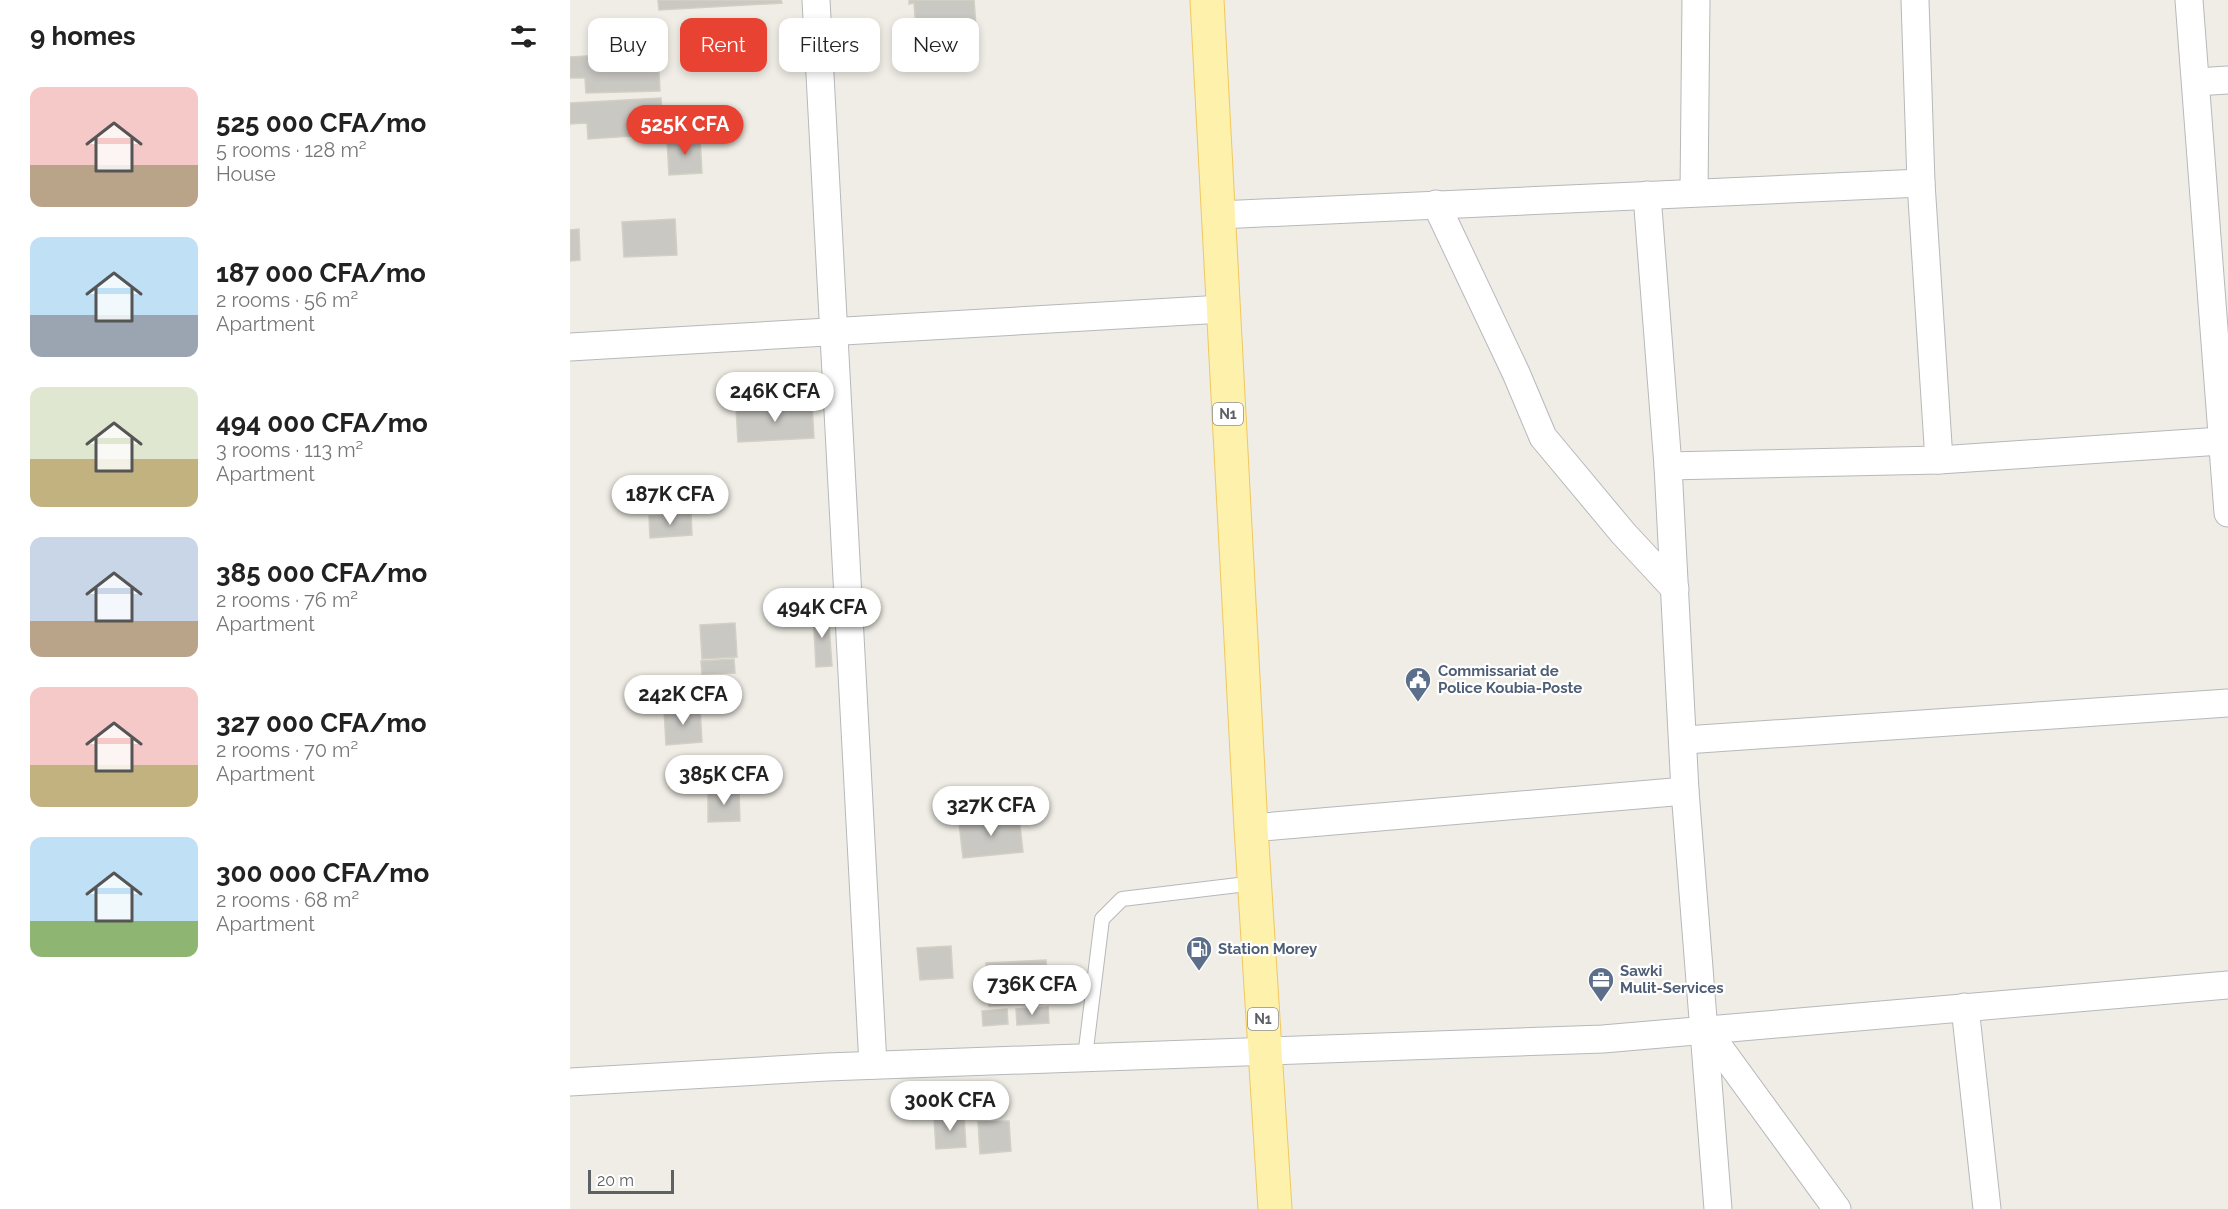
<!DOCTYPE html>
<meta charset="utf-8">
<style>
:root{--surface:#fff;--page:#f6f6f6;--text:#222;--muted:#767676;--accent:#e84233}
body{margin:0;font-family:Raleway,sans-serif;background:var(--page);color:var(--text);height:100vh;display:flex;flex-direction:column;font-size:22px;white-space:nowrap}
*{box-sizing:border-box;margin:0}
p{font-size:20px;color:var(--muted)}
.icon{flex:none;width:33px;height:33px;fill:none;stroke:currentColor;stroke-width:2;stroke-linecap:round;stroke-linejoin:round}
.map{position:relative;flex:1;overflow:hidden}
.side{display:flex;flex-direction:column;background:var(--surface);width:570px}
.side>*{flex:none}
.banner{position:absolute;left:18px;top:18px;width:570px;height:54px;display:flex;gap:12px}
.scale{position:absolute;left:18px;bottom:15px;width:86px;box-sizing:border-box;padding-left:6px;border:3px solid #5d6166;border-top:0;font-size:16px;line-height:21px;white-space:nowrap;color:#5d6166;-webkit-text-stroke:4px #fff;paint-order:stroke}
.price{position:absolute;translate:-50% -51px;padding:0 14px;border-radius:21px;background:#fff;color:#222;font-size:20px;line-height:39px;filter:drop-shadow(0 2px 3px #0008)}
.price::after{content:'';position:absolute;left:50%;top:36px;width:18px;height:14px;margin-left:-9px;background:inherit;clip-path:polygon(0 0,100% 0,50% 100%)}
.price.selected{background:var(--accent);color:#fff}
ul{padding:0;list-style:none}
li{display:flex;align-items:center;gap:18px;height:150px;padding:0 30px}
li span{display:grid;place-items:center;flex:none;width:168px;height:120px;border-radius:12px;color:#555}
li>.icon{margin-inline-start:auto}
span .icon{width:72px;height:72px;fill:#fffc;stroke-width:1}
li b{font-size:26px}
h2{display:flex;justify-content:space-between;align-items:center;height:72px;padding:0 30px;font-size:26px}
.tag{padding:0 21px;border-radius:12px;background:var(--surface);box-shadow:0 3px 9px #0003;font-size:21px;line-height:54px}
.tag.selected{background:var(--accent);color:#fff}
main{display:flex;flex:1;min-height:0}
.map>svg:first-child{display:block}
.building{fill:#cac8c3;stroke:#d4cfc4;stroke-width:1.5}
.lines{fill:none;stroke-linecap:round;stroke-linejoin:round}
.lane-casing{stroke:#b6b8bc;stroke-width:16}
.street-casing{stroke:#b6b8bc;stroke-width:29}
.primary-casing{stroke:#f0c85d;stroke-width:35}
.lane{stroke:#fff;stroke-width:14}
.street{stroke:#fff;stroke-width:27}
.primary{stroke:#fef1ac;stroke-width:33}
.labels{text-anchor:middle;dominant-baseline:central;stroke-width:4.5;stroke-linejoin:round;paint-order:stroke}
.shield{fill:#fff;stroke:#8e9094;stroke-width:1.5}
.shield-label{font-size:14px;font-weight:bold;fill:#5d6166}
.service-label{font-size:15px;font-weight:bold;fill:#4e5e75;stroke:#fff;text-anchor:start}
</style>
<main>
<section class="side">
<h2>9 homes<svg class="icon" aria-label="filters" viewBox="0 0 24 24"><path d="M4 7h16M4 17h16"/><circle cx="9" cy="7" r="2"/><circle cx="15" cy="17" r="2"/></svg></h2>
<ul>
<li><span style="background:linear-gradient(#f6c9c9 65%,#b9a48a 0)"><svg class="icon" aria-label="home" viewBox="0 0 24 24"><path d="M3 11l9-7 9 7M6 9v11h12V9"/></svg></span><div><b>525 000 CFA/mo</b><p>5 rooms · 128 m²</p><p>House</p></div></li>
<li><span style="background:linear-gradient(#bfe0f5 65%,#9aa5b1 0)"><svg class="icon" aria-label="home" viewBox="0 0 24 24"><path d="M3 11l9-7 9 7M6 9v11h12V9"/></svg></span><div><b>187 000 CFA/mo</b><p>2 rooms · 56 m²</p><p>Apartment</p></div></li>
<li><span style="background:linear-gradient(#dfe7d0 60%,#c2b280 0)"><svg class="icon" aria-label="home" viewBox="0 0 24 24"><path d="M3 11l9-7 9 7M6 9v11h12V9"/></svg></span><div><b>494 000 CFA/mo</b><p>3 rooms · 113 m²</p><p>Apartment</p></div></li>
<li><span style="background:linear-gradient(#c9d6e8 70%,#b9a48a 0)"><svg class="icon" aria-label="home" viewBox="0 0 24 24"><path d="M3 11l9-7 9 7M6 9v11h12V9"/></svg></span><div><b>385 000 CFA/mo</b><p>2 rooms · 76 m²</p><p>Apartment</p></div></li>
<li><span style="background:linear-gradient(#f6c9c9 65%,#c2b280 0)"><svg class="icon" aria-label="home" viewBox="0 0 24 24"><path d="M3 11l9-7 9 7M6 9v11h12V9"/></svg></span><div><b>327 000 CFA/mo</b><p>2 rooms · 70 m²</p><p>Apartment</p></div></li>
<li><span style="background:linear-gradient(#bfe0f5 70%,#8fb573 0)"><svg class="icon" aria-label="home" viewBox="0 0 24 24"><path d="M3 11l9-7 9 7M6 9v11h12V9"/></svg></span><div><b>300 000 CFA/mo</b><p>2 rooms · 68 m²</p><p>Apartment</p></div></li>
</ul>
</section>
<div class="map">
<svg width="1658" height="1209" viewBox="0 0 1658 1209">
<rect width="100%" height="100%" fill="#efede5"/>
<g class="building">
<path d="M88,0H211L212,3L89,10Z"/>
<path d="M339,0H404L406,26L346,30L344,3L339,4Z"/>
<path d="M88,52L90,91L16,93L15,78H0V57Z"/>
<path d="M91,98L93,134L18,139L17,123L0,124V103Z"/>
<path d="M130,138L132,173L99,175L97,140Z"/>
<path d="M105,219L107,255L54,257L52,222Z"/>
<path d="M9,229L10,260L0,261V230Z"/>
<path d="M242,404L244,438L168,442L166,408Z"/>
<path d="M121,514L122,535L80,538L79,516Z"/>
<path d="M258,611L262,666L246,667L243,612Z"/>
<path d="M165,623L167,657L132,659L130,625Z"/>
<path d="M164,659L165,673L132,674L131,661Z"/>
<path d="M130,708L132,742L96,745L94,710Z"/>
<path d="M169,790L170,821L138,822V791Z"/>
<path d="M449,817L453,852L393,858L389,823Z"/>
<path d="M381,946L383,978L350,980L347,948Z"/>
<path d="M476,960L479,1003L419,1006L416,963Z"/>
<path d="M478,1007L479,1023L447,1025L446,1009Z"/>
<path d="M437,1009L438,1024L413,1026L412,1011Z"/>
<path d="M394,1116L396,1147L366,1149L364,1118Z"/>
<path d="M439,1121L441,1151L410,1154L408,1122Z"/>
</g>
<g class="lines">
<g class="lane-casing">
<path id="lane" d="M515,1057L532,919L552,899L685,883"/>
</g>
<g class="street-casing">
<g id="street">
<path d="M246,0L303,1065"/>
<path d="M1345,0L1351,183L1369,460"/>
<path d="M1619,0L1658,513"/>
<path d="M1626,82L1658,80"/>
<path d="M1124,192L1126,0"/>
<path d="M1077,195L1098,466L1115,791L1148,1209"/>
<path d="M866,204L946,373L973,437L1053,533L1105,589"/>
<path d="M649,215L1351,183"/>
<path d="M0,347L653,309"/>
<path d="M1098,466L1369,460L1651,441"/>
<path d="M1115,740L1658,703"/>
<path d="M681,828L1115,791"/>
<path d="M1395,1007L1417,1209"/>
<path d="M1135,1028L1267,1209"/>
<path d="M0,1082L257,1067L1033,1039L1658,985"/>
</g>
</g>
<g class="primary-casing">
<path id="primary" d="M637,0L681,828L705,1209"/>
</g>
<use href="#lane" class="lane"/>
<use href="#street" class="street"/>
<use href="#primary" class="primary"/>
</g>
<defs>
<g id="civic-pin" transform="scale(1.35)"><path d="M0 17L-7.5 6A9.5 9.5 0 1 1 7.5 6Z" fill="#5c6f8a" stroke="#fff"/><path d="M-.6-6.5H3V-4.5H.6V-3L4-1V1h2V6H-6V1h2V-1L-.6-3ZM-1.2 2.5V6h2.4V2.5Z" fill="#fff"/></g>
<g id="fuel-pin" transform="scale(1.35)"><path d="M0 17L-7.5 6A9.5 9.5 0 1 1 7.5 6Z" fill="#5c6f8a" stroke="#fff"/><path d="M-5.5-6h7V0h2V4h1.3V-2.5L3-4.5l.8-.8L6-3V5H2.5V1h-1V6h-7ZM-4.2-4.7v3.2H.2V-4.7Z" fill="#fff"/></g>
<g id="office-pin" transform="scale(1.35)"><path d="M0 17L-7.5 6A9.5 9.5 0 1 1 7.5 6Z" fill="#5c6f8a" stroke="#fff"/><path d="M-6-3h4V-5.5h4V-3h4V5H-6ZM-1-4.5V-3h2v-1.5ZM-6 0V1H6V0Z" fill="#fff"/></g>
</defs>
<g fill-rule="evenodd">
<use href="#civic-pin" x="848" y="680"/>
<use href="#fuel-pin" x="629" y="949"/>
<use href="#office-pin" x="1031" y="980"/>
</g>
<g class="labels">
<g class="shield">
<rect x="643" y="403" width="30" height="22" rx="4.5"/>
<rect x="678" y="1008" width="30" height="22" rx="4.5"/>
</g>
<g class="shield-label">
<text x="658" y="414">N1</text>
<text x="693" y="1019">N1</text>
</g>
<g class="service-label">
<text x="868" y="671">Commissariat de<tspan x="868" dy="17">Police Koubia-Poste</tspan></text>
<text x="648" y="949">Station Morey</text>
<text x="1050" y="971">Sawki<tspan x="1050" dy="17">Mulit-Services</tspan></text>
</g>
</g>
</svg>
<div class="scale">20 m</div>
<b class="price selected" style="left:115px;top:156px">525K CFA</b>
<b class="price" style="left:205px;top:423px">246K CFA</b>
<b class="price" style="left:100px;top:526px">187K CFA</b>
<b class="price" style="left:252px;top:639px">494K CFA</b>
<b class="price" style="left:113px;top:726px">242K CFA</b>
<b class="price" style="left:154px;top:806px">385K CFA</b>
<b class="price" style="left:421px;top:837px">327K CFA</b>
<b class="price" style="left:462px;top:1016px">736K CFA</b>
<b class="price" style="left:380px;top:1132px">300K CFA</b>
<div class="banner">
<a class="tag">Buy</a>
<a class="tag selected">Rent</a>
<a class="tag">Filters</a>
<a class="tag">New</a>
</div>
</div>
</main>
